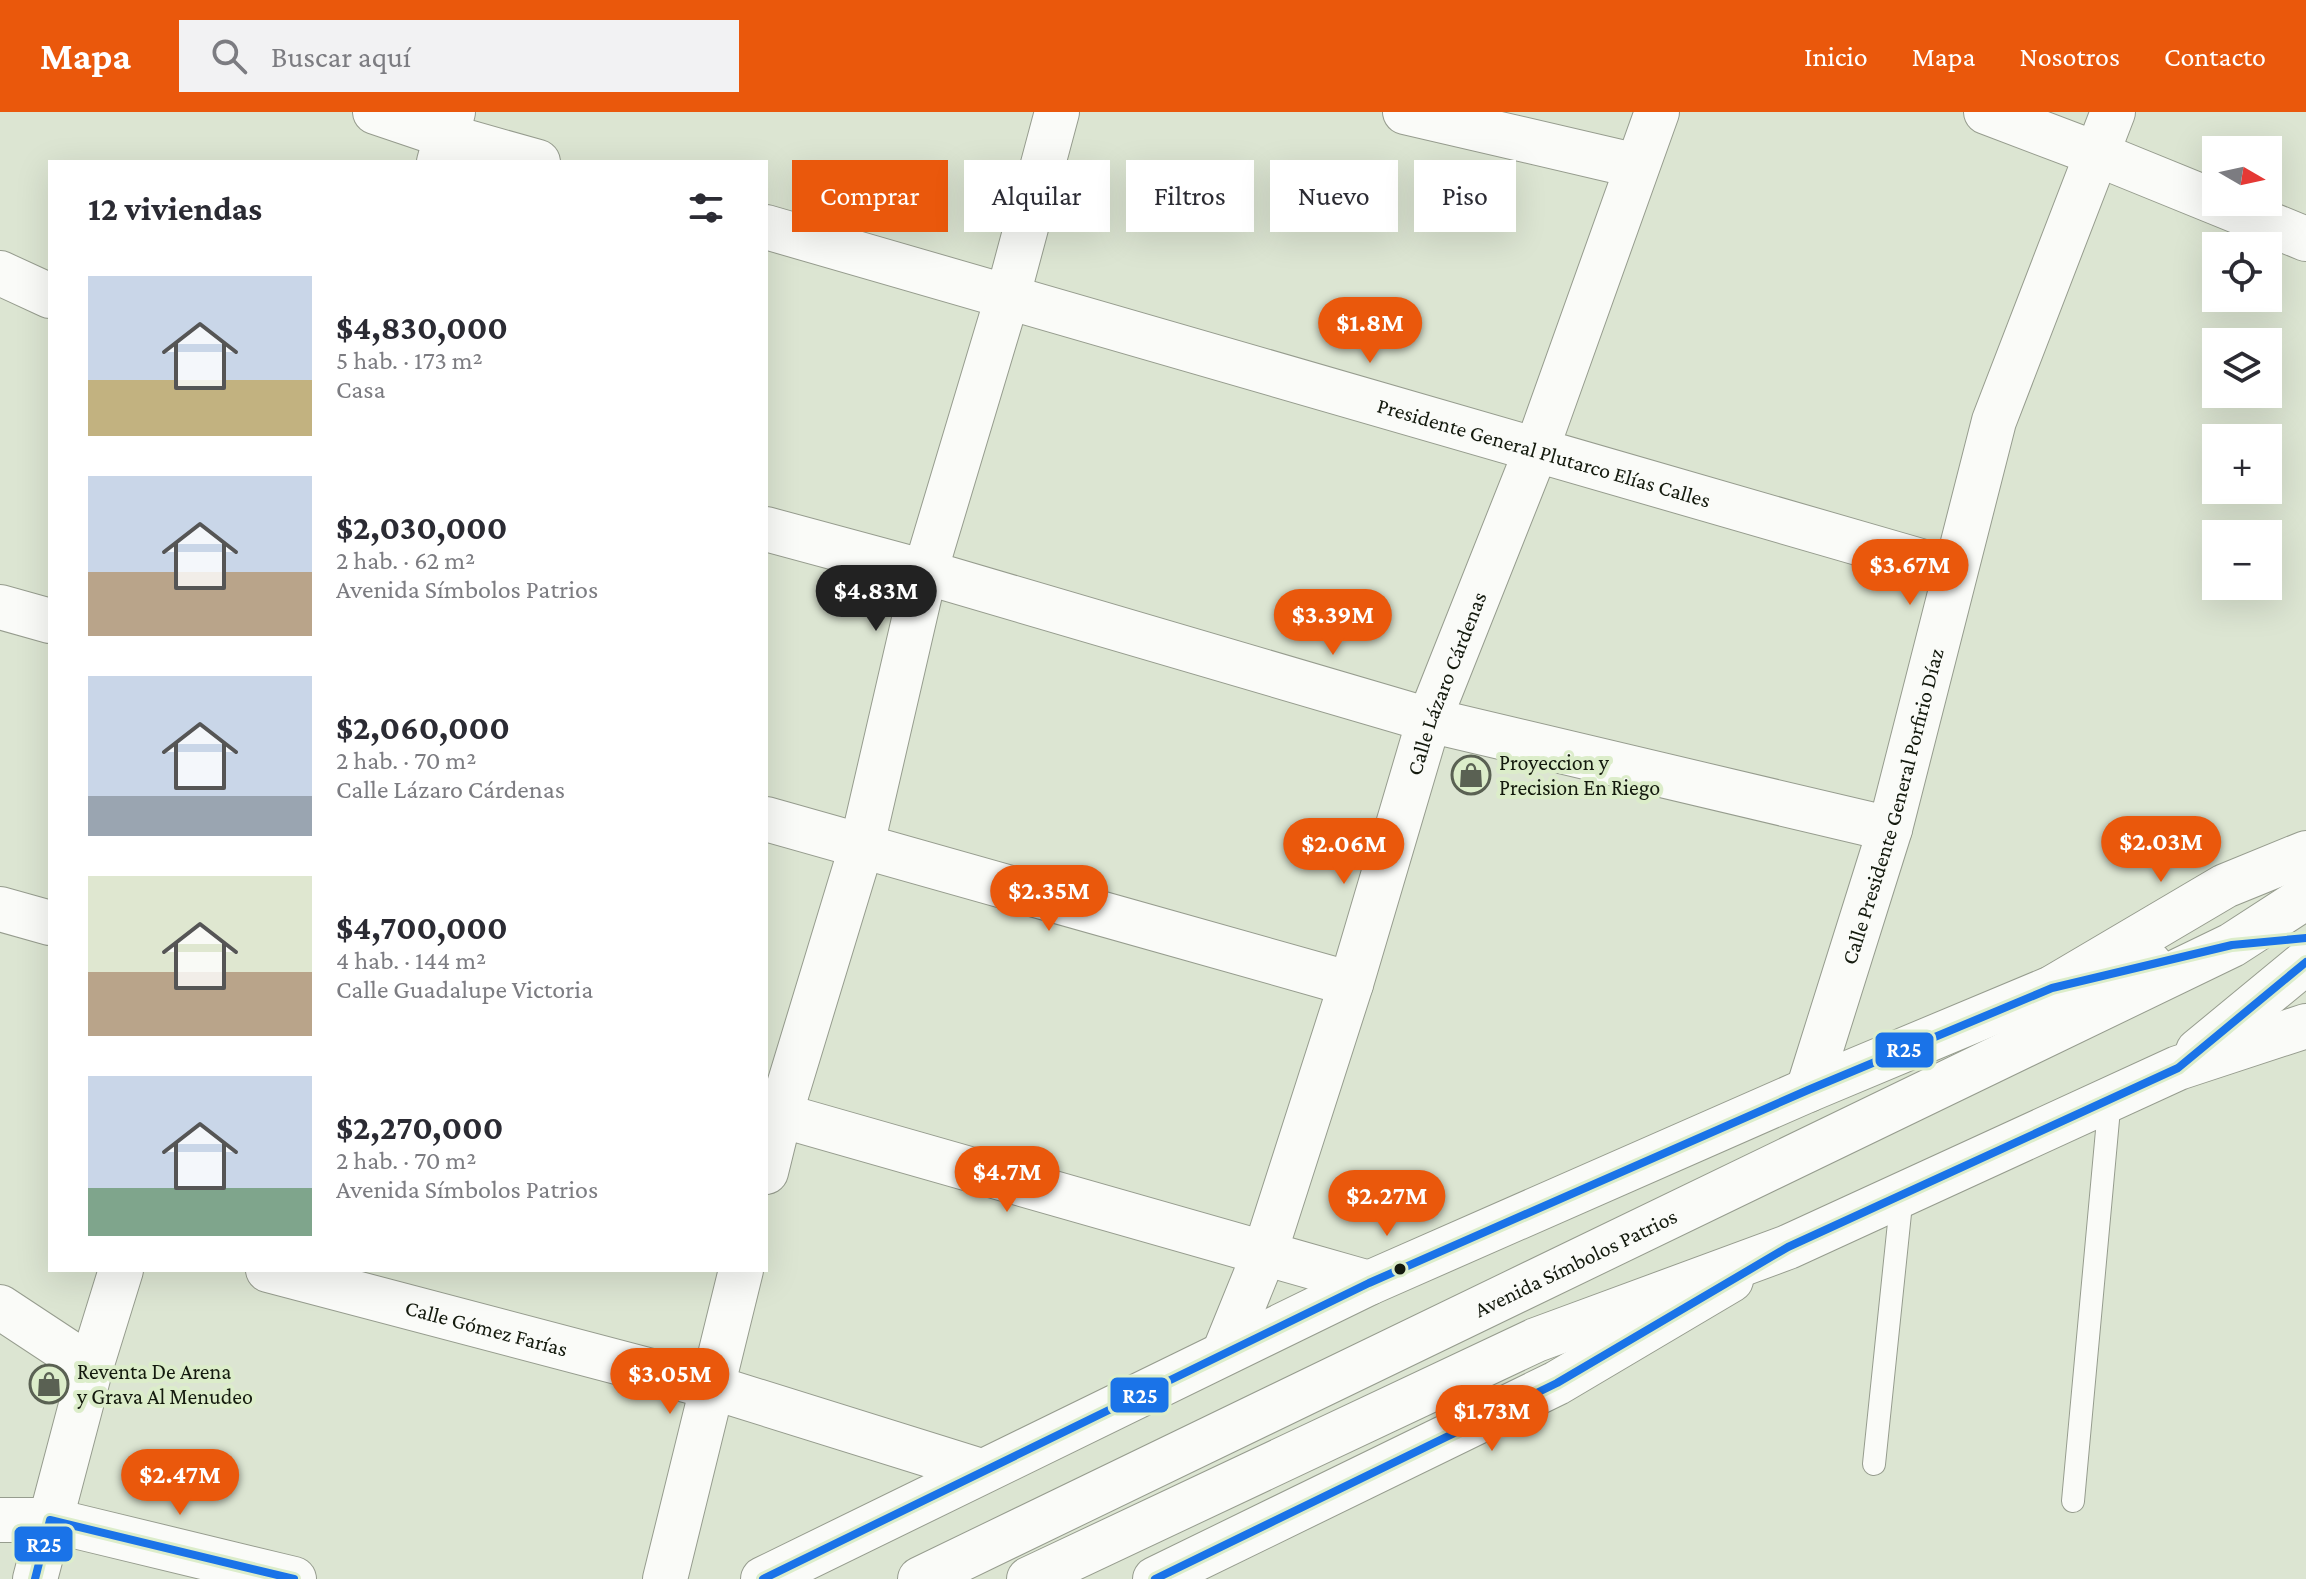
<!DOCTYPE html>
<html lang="es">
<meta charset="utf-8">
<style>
:root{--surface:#fff;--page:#f2f2f3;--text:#2b2b33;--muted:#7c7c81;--accent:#ea580c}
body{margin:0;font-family:"Crimson Pro",serif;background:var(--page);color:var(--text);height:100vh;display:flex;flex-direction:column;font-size:30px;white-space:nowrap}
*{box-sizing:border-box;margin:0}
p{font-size:26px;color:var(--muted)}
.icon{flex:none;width:44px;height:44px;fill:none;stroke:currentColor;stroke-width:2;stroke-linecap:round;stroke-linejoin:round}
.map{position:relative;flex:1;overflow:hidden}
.panel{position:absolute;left:48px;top:48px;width:720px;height:1112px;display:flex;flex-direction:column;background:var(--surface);border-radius:0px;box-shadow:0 8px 32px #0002}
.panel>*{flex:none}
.hud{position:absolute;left:792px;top:48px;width:760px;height:72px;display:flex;gap:16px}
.needle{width:52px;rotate:99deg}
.controls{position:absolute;left:2202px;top:24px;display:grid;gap:16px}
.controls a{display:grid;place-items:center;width:80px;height:80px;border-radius:0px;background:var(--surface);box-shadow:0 8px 32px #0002;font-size:40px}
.price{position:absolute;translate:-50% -68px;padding:0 18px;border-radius:28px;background:var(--accent);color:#fff;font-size:26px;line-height:52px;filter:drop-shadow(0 2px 4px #0008)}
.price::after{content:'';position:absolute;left:50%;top:48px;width:24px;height:18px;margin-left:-12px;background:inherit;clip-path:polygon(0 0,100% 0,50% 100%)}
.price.selected{background:#222;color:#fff}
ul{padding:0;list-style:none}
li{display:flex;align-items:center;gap:24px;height:200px;padding:0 40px}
li span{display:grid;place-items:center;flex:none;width:224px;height:160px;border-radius:0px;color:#555}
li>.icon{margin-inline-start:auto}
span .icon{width:96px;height:96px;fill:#fffc;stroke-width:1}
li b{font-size:34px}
h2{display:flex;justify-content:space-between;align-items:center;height:96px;padding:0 40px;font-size:34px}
.tag{padding:0 28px;border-radius:0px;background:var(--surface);box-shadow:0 8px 32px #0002;font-size:28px;line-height:72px}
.tag.selected{background:var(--accent);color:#fff}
header{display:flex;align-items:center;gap:48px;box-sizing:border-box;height:112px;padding:0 40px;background:var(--accent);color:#fff}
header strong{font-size:38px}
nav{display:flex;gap:44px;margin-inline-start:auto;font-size:28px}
.search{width:560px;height:72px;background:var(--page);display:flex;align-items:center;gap:20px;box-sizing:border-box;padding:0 28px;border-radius:0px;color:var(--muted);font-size:30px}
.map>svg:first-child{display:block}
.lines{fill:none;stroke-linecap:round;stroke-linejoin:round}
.service-casing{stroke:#969c8e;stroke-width:24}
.minor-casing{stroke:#969c8e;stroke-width:46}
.tertiary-casing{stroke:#969c8e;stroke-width:46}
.primary-casing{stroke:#969c8e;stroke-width:46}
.service{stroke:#fafbf8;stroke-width:22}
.minor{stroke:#fafbf8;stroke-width:44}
.tertiary{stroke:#fafbf8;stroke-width:44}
.primary{stroke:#fafbf8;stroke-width:44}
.bus-1-casing{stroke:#dcedca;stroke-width:14}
.bus-1{stroke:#1a73e8;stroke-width:8}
.bus-dot{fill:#141a0e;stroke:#dcedca;stroke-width:3}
.labels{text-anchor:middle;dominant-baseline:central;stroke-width:8;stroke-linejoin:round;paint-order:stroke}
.street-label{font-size:22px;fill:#141a0e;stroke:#dcedca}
.poi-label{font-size:22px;fill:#141a0e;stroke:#dcedca;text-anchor:start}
.line-badge{stroke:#dcedca;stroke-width:3}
.badge-label{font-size:22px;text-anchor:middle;font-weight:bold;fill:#fff}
</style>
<header>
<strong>Mapa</strong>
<div class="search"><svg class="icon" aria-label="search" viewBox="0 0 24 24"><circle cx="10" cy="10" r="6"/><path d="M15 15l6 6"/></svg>Buscar aquí</div>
<nav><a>Inicio</a><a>Mapa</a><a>Nosotros</a><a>Contacto</a></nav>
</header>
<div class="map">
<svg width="2306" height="1467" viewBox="0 0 2306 1467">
<rect width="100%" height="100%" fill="#dce5d2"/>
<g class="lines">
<g class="service-casing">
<g id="service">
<path d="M1874,1352L1902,1082"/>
<path d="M2073,1389L2110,986"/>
</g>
</g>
<g class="minor-casing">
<g id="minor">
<path d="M375,0L446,24L538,50"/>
<path d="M1405,0L1637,54"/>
<path d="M1986,0L2097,42L2306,127"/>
<path id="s1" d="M766,115L1955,459"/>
<path d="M0,161L50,184"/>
<path d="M766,417L925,460L1429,608L1890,717"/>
<path d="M0,495L50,509"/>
<path d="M766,707L1351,872"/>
<path d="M0,797L50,811"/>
<path id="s2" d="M1808,978L1890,717L1994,309L2113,0"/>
<path d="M766,999L1369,1171"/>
<path d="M766,1060L780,1003L862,733L925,460L1008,183L1057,0"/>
<path id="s3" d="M268,1158L712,1275L981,1359"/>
<path d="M0,1195L91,1255"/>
<path id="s4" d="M1224,1241L1265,1140L1351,872L1429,608L1537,336L1657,0"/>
<path d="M50,1408L294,1467"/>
<path d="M665,1467L741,1158"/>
</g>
</g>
<g class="tertiary-casing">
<g id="tertiary">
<path d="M439,50L453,0"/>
<path d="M0,1408H50"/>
<path d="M35,1467L91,1255L121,1158"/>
<path d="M763,1467L1369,1171L1808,978L2052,876L2225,774L2306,741"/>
<path d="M1155,1467L1557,1271L1731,1168"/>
</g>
</g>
<g class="primary-casing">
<g id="primary">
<path d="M2052,876L2150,852"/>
<path d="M2198,939L2306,850"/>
<path id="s5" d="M920,1467L2232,833L2306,785"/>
<path d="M1029,1467L1536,1228L1788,1135L2178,956L2306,914"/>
</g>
</g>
<use href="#service" class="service"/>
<use href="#minor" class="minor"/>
<use href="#tertiary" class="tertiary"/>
<use href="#primary" class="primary"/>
<g class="bus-1-casing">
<g id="bus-1">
<path d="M35,1467L50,1408L294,1467"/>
<path d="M763,1467L1369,1171L1808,978L2052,876L2232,833L2306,826"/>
<path d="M1155,1467L1557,1271L1788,1135L2178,956L2306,850"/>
</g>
</g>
<use href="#bus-1" class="bus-1"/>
</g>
<defs>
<g id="shop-ring" transform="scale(2)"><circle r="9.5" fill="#dcedca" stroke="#5a6153" stroke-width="1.5"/><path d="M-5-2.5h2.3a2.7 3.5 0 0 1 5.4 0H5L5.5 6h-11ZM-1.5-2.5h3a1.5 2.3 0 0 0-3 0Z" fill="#5a6153"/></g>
</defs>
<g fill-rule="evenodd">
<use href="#shop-ring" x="1471" y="663"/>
<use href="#shop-ring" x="49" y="1272"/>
</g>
<circle class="bus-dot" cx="1400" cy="1157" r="7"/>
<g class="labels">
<g class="street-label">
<text stroke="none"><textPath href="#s1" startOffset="810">Presidente General Plutarco Elías Calles</textPath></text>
<text stroke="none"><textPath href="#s4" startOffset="706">Calle Lázaro Cárdenas</textPath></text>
<text stroke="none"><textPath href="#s2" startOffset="296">Calle Presidente General Porfirio Díaz</textPath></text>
<text stroke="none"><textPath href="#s5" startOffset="728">Avenida Símbolos Patrios</textPath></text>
<text stroke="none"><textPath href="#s3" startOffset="226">Calle Gómez Farías</textPath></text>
</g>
<g class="poi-label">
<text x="1499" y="650">Proyeccion y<tspan x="1499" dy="25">Precision En Riego</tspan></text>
<text x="77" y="1259">Reventa De Arena<tspan x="77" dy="25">y Grava Al Menudeo</tspan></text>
</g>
</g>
<g class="line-badge">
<rect x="1874" y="919" width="61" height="38" rx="8" fill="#1a73e8"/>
<rect x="1109" y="1264" width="61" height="38" rx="8" fill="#1a73e8"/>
<rect x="13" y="1413" width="61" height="38" rx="8" fill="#1a73e8"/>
</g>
<g class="badge-label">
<text x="1904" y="945">R25</text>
<text x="1140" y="1291">R25</text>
<text x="44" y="1440">R25</text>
</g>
</svg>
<div class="controls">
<a><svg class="needle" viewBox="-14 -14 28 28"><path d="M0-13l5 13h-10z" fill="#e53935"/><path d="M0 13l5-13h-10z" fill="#7c7c81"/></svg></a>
<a><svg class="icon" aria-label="locate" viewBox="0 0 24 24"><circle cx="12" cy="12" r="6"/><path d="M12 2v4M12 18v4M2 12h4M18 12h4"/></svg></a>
<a><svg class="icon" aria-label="layers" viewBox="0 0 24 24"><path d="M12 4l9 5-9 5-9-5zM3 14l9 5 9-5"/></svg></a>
<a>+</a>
<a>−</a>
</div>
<b class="price" style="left:1370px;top:253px">$1.8M</b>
<b class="price" style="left:1910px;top:495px">$3.67M</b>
<b class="price selected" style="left:876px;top:521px">$4.83M</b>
<b class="price" style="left:1333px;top:545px">$3.39M</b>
<b class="price" style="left:2161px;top:772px">$2.03M</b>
<b class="price" style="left:1344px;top:774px">$2.06M</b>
<b class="price" style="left:1049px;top:821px">$2.35M</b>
<b class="price" style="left:1007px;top:1102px">$4.7M</b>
<b class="price" style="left:1387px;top:1126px">$2.27M</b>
<b class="price" style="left:670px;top:1304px">$3.05M</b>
<b class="price" style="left:1492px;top:1341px">$1.73M</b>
<b class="price" style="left:180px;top:1405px">$2.47M</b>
<div class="hud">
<a class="tag selected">Comprar</a>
<a class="tag">Alquilar</a>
<a class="tag">Filtros</a>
<a class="tag">Nuevo</a>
<a class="tag">Piso</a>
</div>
<section class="panel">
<h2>12 viviendas<svg class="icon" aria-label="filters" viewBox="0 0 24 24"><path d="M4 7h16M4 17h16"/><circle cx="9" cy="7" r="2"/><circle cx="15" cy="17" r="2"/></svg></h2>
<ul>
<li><span style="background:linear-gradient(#c9d6e8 65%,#c2b280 0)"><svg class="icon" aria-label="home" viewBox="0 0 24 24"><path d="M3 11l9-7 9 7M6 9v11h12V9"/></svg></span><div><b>$4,830,000</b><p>5 hab. · 173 m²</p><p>Casa</p></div></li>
<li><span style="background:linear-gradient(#c9d6e8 60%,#b9a48a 0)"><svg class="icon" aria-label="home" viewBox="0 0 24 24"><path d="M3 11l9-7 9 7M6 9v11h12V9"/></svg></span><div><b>$2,030,000</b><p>2 hab. · 62 m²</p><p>Avenida Símbolos Patrios</p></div></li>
<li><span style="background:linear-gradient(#c9d6e8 75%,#9aa5b1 0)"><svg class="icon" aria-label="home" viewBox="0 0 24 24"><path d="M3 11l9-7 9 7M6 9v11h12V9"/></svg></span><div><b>$2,060,000</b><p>2 hab. · 70 m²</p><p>Calle Lázaro Cárdenas</p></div></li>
<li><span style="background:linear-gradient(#dfe7d0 60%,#b9a48a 0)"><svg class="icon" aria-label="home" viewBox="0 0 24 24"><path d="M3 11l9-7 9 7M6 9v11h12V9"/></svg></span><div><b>$4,700,000</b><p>4 hab. · 144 m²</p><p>Calle Guadalupe Victoria</p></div></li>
<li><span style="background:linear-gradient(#c9d6e8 70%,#7fa58c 0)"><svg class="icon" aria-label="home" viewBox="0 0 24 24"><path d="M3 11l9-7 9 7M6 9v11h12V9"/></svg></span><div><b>$2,270,000</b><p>2 hab. · 70 m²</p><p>Avenida Símbolos Patrios</p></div></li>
</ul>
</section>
</div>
